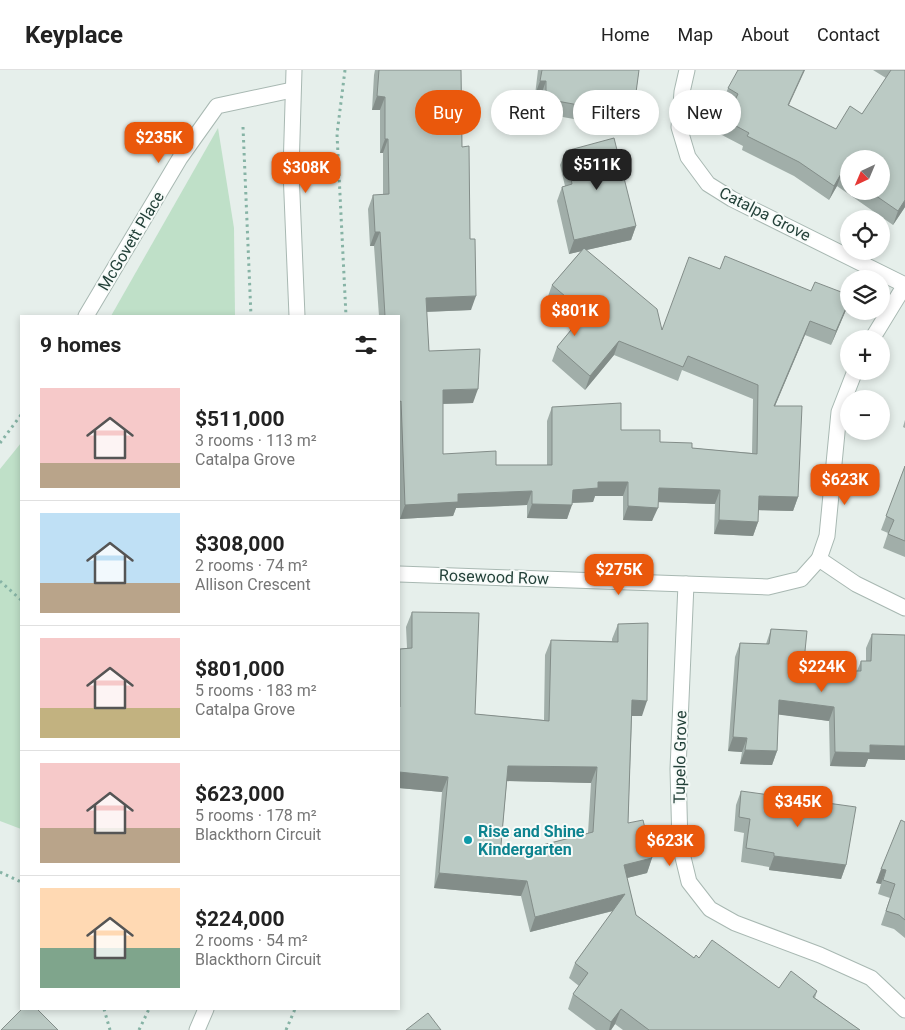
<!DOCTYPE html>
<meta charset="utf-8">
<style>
:root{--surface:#fff;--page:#f6f6f6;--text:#222;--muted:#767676;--line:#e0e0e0;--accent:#ea580c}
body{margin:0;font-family:Roboto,sans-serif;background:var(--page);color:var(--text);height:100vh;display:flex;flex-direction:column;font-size:19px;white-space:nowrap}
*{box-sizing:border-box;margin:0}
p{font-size:16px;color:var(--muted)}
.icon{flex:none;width:28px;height:28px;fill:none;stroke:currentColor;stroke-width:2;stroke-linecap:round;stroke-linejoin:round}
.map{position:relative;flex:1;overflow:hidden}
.side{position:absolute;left:20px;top:245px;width:380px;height:695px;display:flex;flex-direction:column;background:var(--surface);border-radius:0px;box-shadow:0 2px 8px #0003}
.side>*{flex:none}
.top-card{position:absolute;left:415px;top:20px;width:415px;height:45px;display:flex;gap:10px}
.needle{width:32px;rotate:224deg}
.tools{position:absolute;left:840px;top:80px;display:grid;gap:10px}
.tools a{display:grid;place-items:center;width:50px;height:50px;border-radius:50%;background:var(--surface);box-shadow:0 2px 8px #0003;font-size:25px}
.price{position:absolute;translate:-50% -42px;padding:0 11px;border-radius:10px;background:var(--accent);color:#fff;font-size:16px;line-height:32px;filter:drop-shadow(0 1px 2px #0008)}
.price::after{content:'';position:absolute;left:50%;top:30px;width:15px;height:11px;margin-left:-8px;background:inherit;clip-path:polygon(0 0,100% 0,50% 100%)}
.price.selected{background:#222;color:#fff}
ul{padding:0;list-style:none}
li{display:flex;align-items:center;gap:15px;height:125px;padding:0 20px}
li+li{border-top:1px solid var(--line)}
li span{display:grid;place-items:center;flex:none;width:140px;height:100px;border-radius:0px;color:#555}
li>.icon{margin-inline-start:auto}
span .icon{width:60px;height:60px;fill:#fffc;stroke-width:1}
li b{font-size:21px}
h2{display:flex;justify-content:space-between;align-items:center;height:60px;padding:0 20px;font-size:21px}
.chip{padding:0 18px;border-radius:22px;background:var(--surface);box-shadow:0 2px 8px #0003;font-size:18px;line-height:45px}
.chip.selected{background:var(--accent);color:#fff}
header{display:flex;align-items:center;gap:30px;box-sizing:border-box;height:70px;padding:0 25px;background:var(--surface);border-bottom:1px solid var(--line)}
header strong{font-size:24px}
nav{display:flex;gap:28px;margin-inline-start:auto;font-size:18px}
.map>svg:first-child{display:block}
.green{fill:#bfe0c8}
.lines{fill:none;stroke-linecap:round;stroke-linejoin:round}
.minor-casing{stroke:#a8b8b2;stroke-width:17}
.path{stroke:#86b3a5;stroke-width:3;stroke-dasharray:2.5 4;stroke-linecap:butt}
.minor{stroke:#fff;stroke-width:15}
.wall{fill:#a1aea9;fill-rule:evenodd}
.shaded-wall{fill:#838d89}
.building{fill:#bbcac4;stroke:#838d89;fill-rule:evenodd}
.culture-dot{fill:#0f9aa8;stroke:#f7fbf9;stroke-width:2}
.labels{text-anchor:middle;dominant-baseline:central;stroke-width:4;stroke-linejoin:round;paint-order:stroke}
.street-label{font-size:16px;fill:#24423a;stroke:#f7fbf9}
.culture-label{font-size:16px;font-weight:bold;fill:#0d838f;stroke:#f7fbf9;text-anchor:start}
</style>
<header>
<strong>Keyplace</strong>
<nav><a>Home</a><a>Map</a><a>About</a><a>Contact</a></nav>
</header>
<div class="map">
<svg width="905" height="960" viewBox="0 0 905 960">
<rect width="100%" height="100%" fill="#e6efeb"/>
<g class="green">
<path d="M218,58L234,158L235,246H111Z"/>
<path d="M21,373V759L0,751V399Z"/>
</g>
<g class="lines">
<g class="minor-casing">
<g id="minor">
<path d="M294,0L291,101L297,246"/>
<path d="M687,0L682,22L679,57L688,87L708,114L732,129L905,215"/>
<path d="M86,246L180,88L217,36L292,20"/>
<path d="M872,269L905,215"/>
<path d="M855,301L839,342L827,466L819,489L856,514L905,538"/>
<path d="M399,504L768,517L801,509L819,489"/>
<path d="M686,514L678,699L680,775L689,812L710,839L735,853L820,885L871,908L905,940"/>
<path d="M197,960L206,939"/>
</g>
</g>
<g class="path">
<path d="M345,0L337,64L346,246"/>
<path d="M243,57L251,246"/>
<path d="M0,373L21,345"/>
<path d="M0,511L21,530"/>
<path d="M0,802L21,812"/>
<path d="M104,939L110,960"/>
<path d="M139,960L149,939"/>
<path d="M286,960L295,939"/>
</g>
<use href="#minor" class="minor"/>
</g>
<g class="wall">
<path d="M375,0H461L462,77L471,240L426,242L429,281L473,333L443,334V384L496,395H547V351L552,337L621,360L660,372L692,378L752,383L753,329L682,300L678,311L614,285L585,320L552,291L557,277L576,254L547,229L552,215L581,181L569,184L557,131L562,117L565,116L560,95L566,81L636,156L631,170L586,180L662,260L720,199L846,240L831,275L805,265L775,336L798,427L793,441L758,440V452L753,466L714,464L715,434L658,432L652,451L623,450V426H595L593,432L572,433L567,449L527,448V435L456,438L453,446L400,449L399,419V246H379L374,176H370L368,139L373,125H383V83H380V40H372L374,5Z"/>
<path d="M538,0H639L633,45L628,59L541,43V25H535Z"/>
<path d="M873,0H905V137L893,155L837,116L829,130L794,106L742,80L743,76L720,64L725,50L732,37L723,32L728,18L789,35L836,59L862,44L886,8ZM849,89L881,121H849Z"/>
<path d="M905,350V358L903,357Z"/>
<path d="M905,396V487L883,478L888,463L881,460Z"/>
<path d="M412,542L475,644L544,650L545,585L551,570L612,571V569L618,554L642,646H632L628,753L652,788L647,803L627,808L636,845L694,888H699L779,918L817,921L815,928L860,960H623L615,954L611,960H596L568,939L573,924L579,916L569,908L575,893L613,841L530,862L521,826L434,818L442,722L399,718V582L400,579L407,578L406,557ZM507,711L591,713L588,763L500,786Z"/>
<path d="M771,559L803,601H857L861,591H866V578L872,564L868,689L865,697L830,696L829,651L778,644L777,681L772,695L740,694L742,682L728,681L735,587L740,573L766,574Z"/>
<path d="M741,721L846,795L841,809L769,800V797L741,792L744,763L734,761L736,735Z"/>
<path d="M905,752V868L894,859L881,855L890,828L878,824L881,814L876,813Z"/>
</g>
<g class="shaded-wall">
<path d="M804,0H805L783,48L788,35Z"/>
<path d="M540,11H546L541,25H535Z"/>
<path d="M377,26L385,27L380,40H372Z"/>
<path d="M385,69H388L383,83H380Z"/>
<path d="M842,102L837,116L829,130L834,116Z"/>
<path d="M905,130V137L893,155L898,141Z"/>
<path d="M636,156L631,170L569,184L574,170Z"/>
<path d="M375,162H380L374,176H370Z"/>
<path d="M476,226L471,240L421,242L426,228Z"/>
<path d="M849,231L846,240L831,275L836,261Z"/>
<path d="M810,251L805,265L769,350L774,336Z"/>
<path d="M619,271L614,285L585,320L590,306Z"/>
<path d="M478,319L473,333L438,334L443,320Z"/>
<path d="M598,412H628L623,426H595L593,432L568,433L573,420Z"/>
<path d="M659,418L720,420L715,434L654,432Z"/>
<path d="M532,421L527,435L456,438L453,446L400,449L405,435L458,424Z"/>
<path d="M759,426L798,427L793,441L754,440Z"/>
<path d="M532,434L572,435L567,449L527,448Z"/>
<path d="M628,436L658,438L652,451L623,450Z"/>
<path d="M719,450L758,452L753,466L714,464Z"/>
<path d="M632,630L647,631L642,646H627Z"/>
<path d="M779,630L834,637L829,651L774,644Z"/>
<path d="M733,667L747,668L742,682L728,681Z"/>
<path d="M870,675L905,676V690L868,689L865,697L830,696L835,682Z"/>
<path d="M745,680L777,681L772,695L740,694Z"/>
<path d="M508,696L597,697L591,713L503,711Z"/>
<path d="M399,702L448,707L442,722L399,718Z"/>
<path d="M774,786L846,795L841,809L769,800Z"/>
<path d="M652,788L647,803L619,810L624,795Z"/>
<path d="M881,799L886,800L881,814L876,813Z"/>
<path d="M439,803L527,811L521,826L434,818Z"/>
<path d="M625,824L620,839L530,862L535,847Z"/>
<path d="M621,939L615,954L611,960H609L611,952Z"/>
</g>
<g class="building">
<path d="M379,0H461L462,77L469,76L470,169H475L476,226L426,228L429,281L480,279L478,319L443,320V384L496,381V395H552V337L621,333V360H660V372L692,373V378L757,384L758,315L688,286L683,297L619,271L590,306L557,277L585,243L552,215L584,178L657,239L662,260L689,187L720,199L725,186L811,221L815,212L849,225V231L836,261L810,251L774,336H802L798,427L759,426L758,452L719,450L720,420L659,418L658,438L628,436V412H598V418L573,420L572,435L532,434V421L458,424V432L405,435L401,331L399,332V246H385L380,162H375L373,125L389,124L388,69H385V27L377,26Z"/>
<path d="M542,0H639L633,45L546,29V11H540Z"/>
<path d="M738,0H804L788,35L836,59L850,36L862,44L891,0H905V130L898,141L869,121H881V89H849V107L842,102L834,116L799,92L747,66L749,63L725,50L738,24L728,18Z"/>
<path d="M614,68L636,156L574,170L562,117L572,114L566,81Z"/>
<path d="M905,396V471L888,464L894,450L886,446Z"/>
<path d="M412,542L479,543L475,644L549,651L551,570L618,572V554L648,553L647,631L632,630L628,753L643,750L652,788L624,795L636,845L694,888L696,885L699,888L712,870L779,918L791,901L817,921L813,927L860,960H649L621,939L611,952L573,924L588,903L575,893L625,824L535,847L527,811L439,803L448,707L399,702V637H400V579L412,578ZM508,696L597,697L593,762L500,786Z"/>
<path d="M771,559L807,561L803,601H861V591H871L872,564L905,565V676L870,675V683L835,682L834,637L779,630L777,681L745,680L747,668L733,667L740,573L769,574Z"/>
<path d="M741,721L856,737L846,795L774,786V783L746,778L750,749L739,747Z"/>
<path d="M901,750L905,752V850L899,845L886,841L895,814L883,810L886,800L881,799Z"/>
<path d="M22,939H37L58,960H1Z"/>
<path d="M428,943L441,960H406Z"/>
</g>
<circle class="culture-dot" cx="468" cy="770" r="5"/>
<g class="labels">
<g class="street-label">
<text transform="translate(765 144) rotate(27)">Catalpa Grove</text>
<text transform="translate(131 171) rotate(-59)">McGovett Place</text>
<text transform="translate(494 507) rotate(2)">Rosewood Row</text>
<text transform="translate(680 687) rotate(-89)">Tupelo Grove</text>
</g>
<g class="culture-label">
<text x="478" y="761">Rise and Shine<tspan x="478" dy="18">Kindergarten</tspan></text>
</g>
</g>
</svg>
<div class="tools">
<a><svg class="needle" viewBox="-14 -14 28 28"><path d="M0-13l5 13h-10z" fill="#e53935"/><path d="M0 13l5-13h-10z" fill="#767676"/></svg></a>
<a><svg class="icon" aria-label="locate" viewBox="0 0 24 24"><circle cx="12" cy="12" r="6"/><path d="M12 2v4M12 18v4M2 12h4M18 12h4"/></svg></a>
<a><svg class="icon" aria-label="layers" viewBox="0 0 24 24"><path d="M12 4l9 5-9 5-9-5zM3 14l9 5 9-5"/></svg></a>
<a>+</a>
<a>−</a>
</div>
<b class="price" style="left:159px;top:94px">$235K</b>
<b class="price selected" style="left:597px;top:121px">$511K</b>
<b class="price" style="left:306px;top:124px">$308K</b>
<b class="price" style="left:575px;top:267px">$801K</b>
<b class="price" style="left:845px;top:436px">$623K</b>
<b class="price" style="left:619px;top:526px">$275K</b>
<b class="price" style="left:822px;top:623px">$224K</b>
<b class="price" style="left:798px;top:758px">$345K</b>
<b class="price" style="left:670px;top:797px">$623K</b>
<div class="top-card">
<a class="chip selected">Buy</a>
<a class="chip">Rent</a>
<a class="chip">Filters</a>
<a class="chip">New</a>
</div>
<section class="side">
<h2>9 homes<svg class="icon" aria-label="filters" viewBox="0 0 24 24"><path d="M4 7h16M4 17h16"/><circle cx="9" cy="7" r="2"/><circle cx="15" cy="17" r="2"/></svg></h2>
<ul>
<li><span style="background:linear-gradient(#f6c9c9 75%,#b9a48a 0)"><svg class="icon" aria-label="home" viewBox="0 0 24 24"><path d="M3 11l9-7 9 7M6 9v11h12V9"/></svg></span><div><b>$511,000</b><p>3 rooms · 113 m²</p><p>Catalpa Grove</p></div></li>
<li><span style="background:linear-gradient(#bfe0f5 70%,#b9a48a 0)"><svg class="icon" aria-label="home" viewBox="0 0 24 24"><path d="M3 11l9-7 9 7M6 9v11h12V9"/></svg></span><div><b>$308,000</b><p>2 rooms · 74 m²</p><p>Allison Crescent</p></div></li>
<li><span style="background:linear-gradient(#f6c9c9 70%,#c2b280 0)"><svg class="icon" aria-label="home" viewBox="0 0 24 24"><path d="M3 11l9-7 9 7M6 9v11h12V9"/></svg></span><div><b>$801,000</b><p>5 rooms · 183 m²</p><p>Catalpa Grove</p></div></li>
<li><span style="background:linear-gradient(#f6c9c9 65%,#b9a48a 0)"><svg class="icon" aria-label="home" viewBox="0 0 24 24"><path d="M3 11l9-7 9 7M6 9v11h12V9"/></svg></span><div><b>$623,000</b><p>5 rooms · 178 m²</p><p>Blackthorn Circuit</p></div></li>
<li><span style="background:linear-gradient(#ffd9b3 60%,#7fa58c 0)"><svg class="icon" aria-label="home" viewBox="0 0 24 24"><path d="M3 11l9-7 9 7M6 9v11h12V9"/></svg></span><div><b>$224,000</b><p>2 rooms · 54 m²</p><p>Blackthorn Circuit</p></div></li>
</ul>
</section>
</div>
